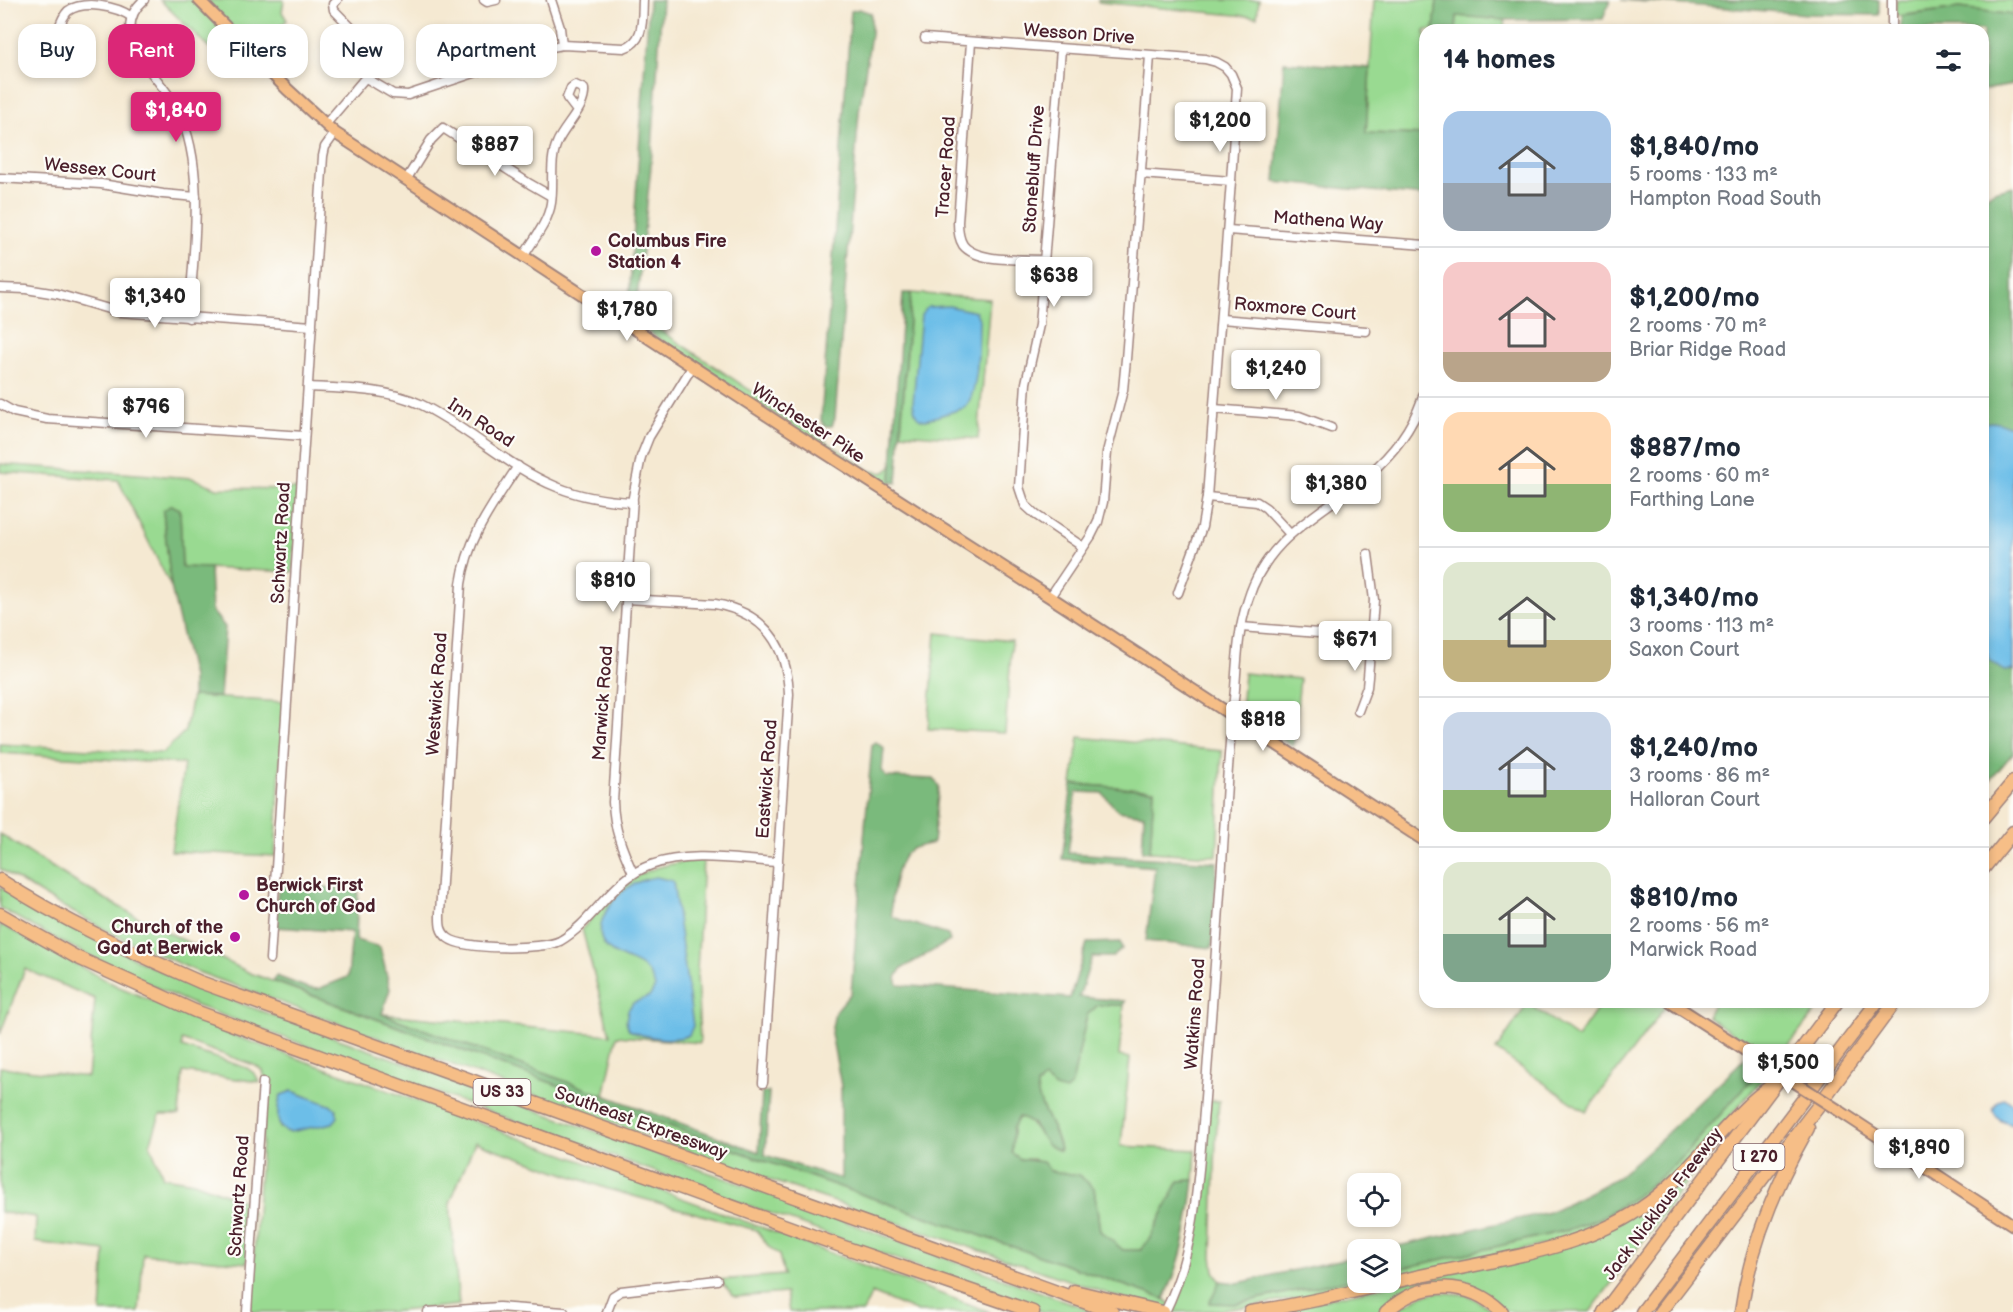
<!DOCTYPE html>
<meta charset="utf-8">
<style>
:root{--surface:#fff;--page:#f2f2f3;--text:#1f2937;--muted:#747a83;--line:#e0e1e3;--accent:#db2777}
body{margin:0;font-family:"Balsamiq Sans",sans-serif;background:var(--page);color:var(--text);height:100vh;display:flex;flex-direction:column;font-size:22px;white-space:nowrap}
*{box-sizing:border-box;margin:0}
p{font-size:20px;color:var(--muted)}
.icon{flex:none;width:33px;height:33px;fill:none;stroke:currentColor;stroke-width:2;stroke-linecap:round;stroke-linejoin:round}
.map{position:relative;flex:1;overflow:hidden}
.details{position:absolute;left:1419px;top:24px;width:570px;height:984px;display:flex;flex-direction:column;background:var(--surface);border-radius:18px;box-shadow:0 3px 9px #0003}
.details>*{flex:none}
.top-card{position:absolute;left:18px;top:24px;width:570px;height:54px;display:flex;gap:12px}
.controls{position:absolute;left:1347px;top:1173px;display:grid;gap:12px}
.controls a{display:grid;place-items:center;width:54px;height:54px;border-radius:12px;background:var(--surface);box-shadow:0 3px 9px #0003;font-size:30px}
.price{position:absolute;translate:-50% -51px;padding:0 14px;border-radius:6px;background:#fff;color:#222;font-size:20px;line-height:39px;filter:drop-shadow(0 2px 3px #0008)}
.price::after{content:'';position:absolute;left:50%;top:36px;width:18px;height:14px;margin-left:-9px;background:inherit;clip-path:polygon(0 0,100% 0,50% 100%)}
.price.active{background:var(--accent);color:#fff}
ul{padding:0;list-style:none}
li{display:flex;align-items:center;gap:18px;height:150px;padding:0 24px}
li+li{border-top:2px solid var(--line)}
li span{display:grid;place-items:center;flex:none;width:168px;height:120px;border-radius:18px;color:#555}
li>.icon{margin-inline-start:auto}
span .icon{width:72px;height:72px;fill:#fffc;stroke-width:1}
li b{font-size:26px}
h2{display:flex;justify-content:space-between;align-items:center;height:72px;padding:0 24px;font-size:26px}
.pill{padding:0 21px;border-radius:18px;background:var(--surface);box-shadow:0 3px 9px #0003;font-size:21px;line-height:54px}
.pill.active{background:var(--accent);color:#fff}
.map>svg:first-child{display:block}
.green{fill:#99da91;stroke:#727c5e;stroke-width:1.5;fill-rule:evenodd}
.forest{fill:#7aba7b;stroke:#626c53;stroke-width:1.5}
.water{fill:#6cbee8;stroke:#5b6e8a;stroke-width:1.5}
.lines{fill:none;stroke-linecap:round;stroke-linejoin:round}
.minor-casing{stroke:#a0847e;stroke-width:11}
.major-casing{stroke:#a0847e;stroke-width:14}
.highway-casing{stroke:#a0847e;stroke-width:15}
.minor{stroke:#fff;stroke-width:8}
.major{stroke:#f6be87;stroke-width:10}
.highway{stroke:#f6be87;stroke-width:12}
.major-bridge-casing{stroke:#a0847e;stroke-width:14;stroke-linecap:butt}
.major-bridge{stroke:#f6be87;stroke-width:10}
.poi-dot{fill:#b5179e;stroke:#fdfcf7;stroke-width:2}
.labels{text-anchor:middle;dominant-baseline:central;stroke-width:4.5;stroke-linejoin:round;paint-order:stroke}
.shield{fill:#fdfcf7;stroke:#806168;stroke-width:1.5}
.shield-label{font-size:16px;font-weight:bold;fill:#4a1f2b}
.street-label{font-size:18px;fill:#4a1f2b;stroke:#fdfcf7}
.poi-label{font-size:18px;font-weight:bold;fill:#4a1f2b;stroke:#fdfcf7;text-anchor:start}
</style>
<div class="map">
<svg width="2013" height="1312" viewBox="0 0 2013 1312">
<rect width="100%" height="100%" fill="#fdfcf7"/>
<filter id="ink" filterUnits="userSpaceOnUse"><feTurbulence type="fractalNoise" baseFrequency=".0167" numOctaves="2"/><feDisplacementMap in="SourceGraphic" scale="12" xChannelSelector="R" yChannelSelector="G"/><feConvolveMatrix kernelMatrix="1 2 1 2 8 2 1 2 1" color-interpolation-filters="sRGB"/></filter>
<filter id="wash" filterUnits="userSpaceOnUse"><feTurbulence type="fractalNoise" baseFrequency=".008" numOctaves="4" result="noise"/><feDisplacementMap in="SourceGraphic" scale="24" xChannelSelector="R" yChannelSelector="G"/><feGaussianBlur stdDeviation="1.35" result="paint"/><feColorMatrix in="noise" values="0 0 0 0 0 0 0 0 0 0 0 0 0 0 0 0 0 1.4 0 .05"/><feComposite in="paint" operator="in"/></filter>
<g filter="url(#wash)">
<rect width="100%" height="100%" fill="#f5e9d2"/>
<g class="green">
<path d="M160,0H193L251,60L236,74Z"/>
<path d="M206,0H284L282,12L287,20L255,50Z"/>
<path d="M1098,0H1259L1257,17L1098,2Z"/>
<path d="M1374,0H1437L1434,30H1425V135L1366,133Z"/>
<path d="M1896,0H2013V15L1960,8L1896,16Z"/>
<path d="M1457,16L1505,20V30H1456Z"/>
<path d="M911,293L990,299L978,439L901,433Z"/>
<path d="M629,300L632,302L637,300L638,311L642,318L871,471C883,473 887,475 892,463L890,489L627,318Z"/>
<path d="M0,464L192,478L217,488L298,489L293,572L182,567L180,510L163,512L171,587L118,480L0,472Z"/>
<path d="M936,633L1012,641L1005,733L928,729Z"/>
<path d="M1244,673L1300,679L1293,746L1241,712Z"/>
<path d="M192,696L284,702L275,856L171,851L184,764L0,753V744L163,753L185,731Z"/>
<path d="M1079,737L1222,751L1217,856L1150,852L1154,790L1072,784Z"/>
<path d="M0,834L77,883L141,919L250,973L768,1162L1164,1299L1174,1306C1203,1247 1205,1166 1208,1101H1219L1216,1139L1212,1256L1214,1271L1220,1281L1210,1302L1235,1304L1357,1278L1358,1282L1372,1283C1310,1296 1240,1312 1176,1312C1156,1310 1137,1303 1118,1297L746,1172L198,972L113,934L51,900L0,869Z"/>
<path d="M703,860L697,972L700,1043L617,1036L604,1096L382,1014L610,1035L582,929C623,883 637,864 703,860Z"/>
<path d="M0,887L145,964L239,1003L1096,1312H1043L197,1006C129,976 64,945 0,908Z"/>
<path d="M0,924L117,986L235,1036L479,1123L990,1312H918L872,1293L863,1312H789L786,1293L735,1297L719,1280L784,1275L779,1255L769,1247L756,1230L608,1189L475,1142L450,1203L459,1305L390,1312H250L266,1083L263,1071L254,1065L182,1040V1047L247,1068L255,1074L260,1082L183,1072L179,1115H160L150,1144L163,1177L194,1182L243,1201L252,1212L247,1263L143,1254L139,1312H101L105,1251L35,1242L36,1217L0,1212V1067L88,1077L95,999L25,969L0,1034ZM292,1091L332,1106L336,1110L280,1128C278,1116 277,1106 281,1095Z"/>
<path d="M1602,1002H1661L1666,1006L1586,1112L1496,1050L1528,1003L1577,1038Z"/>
<path d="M1714,1002H1823L1775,1063L1707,1016Z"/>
<path d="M1098,1005H1124L1119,1056L1130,1058L1121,1146L1196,1150L1194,1180L1179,1181L1150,1238L1140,1250H1123L1100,1231L1094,1188L1062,1173L1050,1171L1033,1159H1020L1012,1153L1013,1128L1018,1117C1041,1124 1037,1142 1060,1150C1057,1126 1036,1108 1037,1085L1045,1079L1055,1088L1072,1084L1087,1015Z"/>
<path d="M1761,1069L1768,1072L1732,1114L1663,1186L1615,1220L1553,1243L1391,1278L1390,1271L1568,1230L1602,1217L1635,1197L1678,1162Z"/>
<path d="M1695,1167H1698L1590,1312C1577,1312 1514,1312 1507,1311C1494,1305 1486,1292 1473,1287C1440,1275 1402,1286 1379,1312H1267L1578,1243Z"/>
<path d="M1438,1292L1468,1295L1496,1312H1392L1420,1296Z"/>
</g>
<g class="forest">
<path d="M649,0H662L651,166L637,300L632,303L629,300Z"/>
<path d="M1437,0H1610L1603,19L1505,20L1457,16L1456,30H1434Z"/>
<path d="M1621,0H1879V15L1807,14Z"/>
<path d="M1960,8L2013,15V85L1983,90V30H1901V16Z"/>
<path d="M859,9L871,13V34L859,112L835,418L832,426H824L821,420L851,11Z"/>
<path d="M1284,62L1370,68L1366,133L1425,135V196L1275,182Z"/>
<path d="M2013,186V426L1983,423V199L1994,191Z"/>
<path d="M903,293H911L897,483L891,482Z"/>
<path d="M171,505L180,509L182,567L210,568L212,611L225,627L220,697L192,696V677L171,587L163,511Z"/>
<path d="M1983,646L1991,660L2004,670H2013V753L1983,789Z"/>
<path d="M876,742L884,748L882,770L886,777L934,779L939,786L933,843C926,845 916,846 910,850C896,860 889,900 892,917L948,935L950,941L901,969L896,978L898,985L1070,998L1087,943L1120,942L1122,949L1113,957H1092L1079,997L1125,1001L1124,1005H1098L1087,1015L1072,1084L1066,1091L1055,1088L1045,1079L1037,1085C1037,1108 1057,1127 1060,1151L1047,1145L1033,1124L1019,1117L1013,1128L1012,1153L1020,1159L1043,1162L1050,1171L1079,1175L1094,1188L1100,1231L1123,1250H1141L1150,1238L1179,1181L1194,1180C1189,1221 1183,1262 1164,1299L768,1162L273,981L276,976L308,988L318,989L348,977L352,932L274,927L279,879L298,885L358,890L356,940L380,947L390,989L382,1014L759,1152L762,1092H769L765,1155L841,1179V1086L831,1033L835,1012L851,993L872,744Z"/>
<path d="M1072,784L1154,790L1150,852L1142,851L1144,815L1118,811L1102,793L1076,792L1068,853L1217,862L1212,948L1146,941L1155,867L1062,859Z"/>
<path d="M1745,1058L1761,1069L1678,1162L1635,1197L1602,1217L1568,1230L1391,1271L1390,1250L1385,1249L1549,1212L1590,1192L1618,1177L1663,1137Z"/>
<path d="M1357,1256V1278L1234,1304L1209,1303L1220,1281L1238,1283Z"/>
</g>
<g class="water">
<path d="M949,306L976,312L979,319C978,340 980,394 964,408L926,420C915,419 915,413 913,403L921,315L928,307Z"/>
<path d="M1992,422L2013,426V670L2004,671L1990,660L1983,646V423Z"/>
<path d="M656,877L673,881L693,1026L689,1035C674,1042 644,1038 629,1030L626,1021L628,1010L633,1003L650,996L655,987C648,962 632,964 614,953C594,942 599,921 610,905C622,889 636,880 656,877Z"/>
<path d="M292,1091L332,1106L336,1109L338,1117L333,1123L290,1132C274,1131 277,1107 281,1095Z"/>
<path d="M2004,1098L2013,1104V1125C2004,1123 1995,1118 1993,1109L1997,1103Z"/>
</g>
</g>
<g filter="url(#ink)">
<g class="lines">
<g class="minor-casing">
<g id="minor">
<path d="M144,0C104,35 162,78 178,110C207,169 193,253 189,318"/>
<path d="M337,0L333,4L334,10L382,59"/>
<path d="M484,0L487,2L496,0"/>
<path d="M551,0L560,28L562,45"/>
<path d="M59,28C61,22 63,16 68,11C84,0 116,6 132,17"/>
<path d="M1892,30V0"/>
<path d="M925,38L1205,59L1216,62L1225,67L1231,74L1237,88L1231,181L1207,497L1202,527L1178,593"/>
<path d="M971,42L958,222C958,230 959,239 963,245C977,263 1023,259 1044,260"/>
<path d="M1061,49L1039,325L1026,383L1019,487L1025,505L1036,515L1083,547"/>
<path d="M366,78L393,94L408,95L552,47L562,45L624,48C645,42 642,18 643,0"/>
<path d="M325,125L388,51"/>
<path d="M1141,174L1231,181"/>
<path d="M0,178L101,184L163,194L196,197"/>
<path d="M406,180L431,140L443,128L530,184L551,196"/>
<path d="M1228,230L1425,245"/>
<path d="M523,257C533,240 548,223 551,203C554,184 549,161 557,143C564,126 586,108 584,89L575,85L571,88L567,98L577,111"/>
<path d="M0,288L26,289L57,294L119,312L312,326"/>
<path d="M1221,319L1366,331"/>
<path d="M308,387C345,389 385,388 420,404C468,427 507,467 557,487C581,497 607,501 633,502"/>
<path d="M0,404L14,412L47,419L304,436"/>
<path d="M1214,409L1299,416L1331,428"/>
<path d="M518,466C493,505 468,536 461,584L440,913C440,923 439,931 448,938C463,950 542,950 560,941C595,921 611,879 651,865C691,851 736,860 778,862"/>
<path d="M1207,497L1257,502L1266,508L1290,534"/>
<path d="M1050,597L1091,536L1098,522L1103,502L1107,452L1123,390L1126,359L1150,56"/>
<path d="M627,599L715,604C765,613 787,645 789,694L763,1083"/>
<path d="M1241,627L1371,637"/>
<path d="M1358,711L1367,687L1368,677L1374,600L1368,554"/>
<path d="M633,873C622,849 614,829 613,802L633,497L641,457L649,437L692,367"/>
<path d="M270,959L323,156L325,147L335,133"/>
<path d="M247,1312L263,1082"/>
<path d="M428,1312L499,1307L564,1312"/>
<path d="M607,1312L613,1296L621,1291L717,1280"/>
<path d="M1165,1312C1196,1249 1198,1179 1204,1111C1212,1007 1220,903 1226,800C1228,763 1231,726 1235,689C1237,659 1238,629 1248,600C1269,530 1330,512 1378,466C1400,445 1417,419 1425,390"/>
</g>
</g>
<g class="major-casing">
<g id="major">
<path d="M199,0L287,89L335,133L791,431L1050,597L1425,841"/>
<path d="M1670,1002L1751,1054"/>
<path d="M1841,1112L2013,1225"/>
</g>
</g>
<g class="highway-casing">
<g id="highway">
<path d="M1983,818L2013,782"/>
<path d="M1983,869L2013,832"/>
<path d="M0,880C63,921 132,952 200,982L1112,1312"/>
<path d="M0,914L76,957L195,1011L841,1246L1033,1312"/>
<path d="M1074,1291L1163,1312"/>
<path d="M1250,1312C1307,1304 1363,1289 1420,1276C1490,1261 1580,1250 1640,1209C1682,1181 1712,1139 1748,1105C1757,1096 1767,1089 1776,1082"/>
<path d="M1386,1312C1420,1280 1468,1279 1502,1312"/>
<path d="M1604,1312L1837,1002"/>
<path d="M1642,1312L1877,1002"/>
<path d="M1660,1312L1822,1101L1895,1002"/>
<path d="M1741,1312C1750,1246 1775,1186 1808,1128"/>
</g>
</g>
<use href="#minor" class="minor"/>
<use href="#major" class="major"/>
<use href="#highway" class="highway"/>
<g class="major-bridge-casing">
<path id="major-bridge" d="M1751,1054L1841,1112"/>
</g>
<use href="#major-bridge" class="major-bridge"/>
</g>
</g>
<g class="poi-dot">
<circle cx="596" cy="251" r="6"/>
<circle cx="244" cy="895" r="6"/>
<circle cx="235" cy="937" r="6"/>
</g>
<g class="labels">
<g class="shield">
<rect x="473.5" y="1079" width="57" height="26" rx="4.5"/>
<rect x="1733.5" y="1144" width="51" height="26" rx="4.5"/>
</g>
<g class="shield-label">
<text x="502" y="1092">US 33</text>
<text x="1759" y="1157">I 270</text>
</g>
<g class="street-label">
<text transform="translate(1079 34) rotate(4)">Wesson Drive</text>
<text transform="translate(946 167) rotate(-86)">Tracer Road</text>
<text transform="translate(1034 169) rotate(-86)">Stonebluff Drive</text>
<text transform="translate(100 170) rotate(6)">Wessex Court</text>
<text transform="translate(1328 221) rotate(4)">Mathena Way</text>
<text transform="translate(1295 309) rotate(5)">Roxmore Court</text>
<text transform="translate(481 423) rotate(33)">Inn Road</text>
<text transform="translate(808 423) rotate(33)">Winchester Pike</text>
<text transform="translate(281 543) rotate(-87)">Schwartz Road</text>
<text transform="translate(437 694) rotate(-86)">Westwick Road</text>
<text transform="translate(603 703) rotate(-86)">Marwick Road</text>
<text transform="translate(767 779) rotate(-86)">Eastwick Road</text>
<text transform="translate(1195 1014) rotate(-86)">Watkins Road</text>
<text transform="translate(641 1123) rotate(20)">Southeast Expressway</text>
<text transform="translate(239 1196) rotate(-86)">Schwartz Road</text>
<text transform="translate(1663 1204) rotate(-53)">Jack Nicklaus Freeway</text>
</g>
<g class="poi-label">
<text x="608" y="241">Columbus Fire<tspan x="608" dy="21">Station 4</tspan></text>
<text x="256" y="885">Berwick First<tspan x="256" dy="21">Church of God</tspan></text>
<text x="223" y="927" text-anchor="end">Church of the<tspan x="223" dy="21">God at Berwick</tspan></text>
</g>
</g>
</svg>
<div class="controls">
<a><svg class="icon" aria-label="locate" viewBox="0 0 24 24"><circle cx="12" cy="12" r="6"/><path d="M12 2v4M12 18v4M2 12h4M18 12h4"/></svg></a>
<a><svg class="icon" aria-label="layers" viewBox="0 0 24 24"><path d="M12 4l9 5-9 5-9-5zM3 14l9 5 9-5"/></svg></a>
</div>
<b class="price active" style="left:176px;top:143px">$1,840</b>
<b class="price" style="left:1220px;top:153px">$1,200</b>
<b class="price" style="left:495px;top:177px">$887</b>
<b class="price" style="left:1054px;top:308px">$638</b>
<b class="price" style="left:155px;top:329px">$1,340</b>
<b class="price" style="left:627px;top:342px">$1,780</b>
<b class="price" style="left:1276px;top:401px">$1,240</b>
<b class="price" style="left:146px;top:439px">$796</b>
<b class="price" style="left:1336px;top:516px">$1,380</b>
<b class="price" style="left:613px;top:613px">$810</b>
<b class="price" style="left:1355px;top:672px">$671</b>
<b class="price" style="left:1263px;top:752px">$818</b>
<b class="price" style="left:1788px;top:1095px">$1,500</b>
<b class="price" style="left:1919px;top:1180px">$1,890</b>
<div class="top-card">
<a class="pill">Buy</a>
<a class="pill active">Rent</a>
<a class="pill">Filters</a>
<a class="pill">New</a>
<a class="pill">Apartment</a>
</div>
<section class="details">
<h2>14 homes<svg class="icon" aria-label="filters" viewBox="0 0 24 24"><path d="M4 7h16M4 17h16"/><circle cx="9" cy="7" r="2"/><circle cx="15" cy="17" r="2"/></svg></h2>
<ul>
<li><span style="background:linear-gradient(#a9c7e8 60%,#9aa5b1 0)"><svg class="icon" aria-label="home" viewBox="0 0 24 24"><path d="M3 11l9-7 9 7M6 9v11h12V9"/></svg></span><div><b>$1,840/mo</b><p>5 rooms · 133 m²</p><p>Hampton Road South</p></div></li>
<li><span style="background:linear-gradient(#f6c9c9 75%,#b9a48a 0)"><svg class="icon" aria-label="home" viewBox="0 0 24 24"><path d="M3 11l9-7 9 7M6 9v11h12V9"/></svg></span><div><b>$1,200/mo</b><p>2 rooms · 70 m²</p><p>Briar Ridge Road</p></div></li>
<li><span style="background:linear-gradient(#ffd9b3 60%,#8fb573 0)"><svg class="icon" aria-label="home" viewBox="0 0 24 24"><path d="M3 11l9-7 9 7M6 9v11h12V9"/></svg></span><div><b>$887/mo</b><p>2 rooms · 60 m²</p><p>Farthing Lane</p></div></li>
<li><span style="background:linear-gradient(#dfe7d0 65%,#c2b280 0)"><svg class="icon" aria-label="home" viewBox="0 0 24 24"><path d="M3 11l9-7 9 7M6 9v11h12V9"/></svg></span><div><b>$1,340/mo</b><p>3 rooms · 113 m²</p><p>Saxon Court</p></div></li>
<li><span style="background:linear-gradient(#c9d6e8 65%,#8fb573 0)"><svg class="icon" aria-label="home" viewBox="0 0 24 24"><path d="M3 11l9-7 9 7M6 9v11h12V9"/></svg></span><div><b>$1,240/mo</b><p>3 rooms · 86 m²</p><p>Halloran Court</p></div></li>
<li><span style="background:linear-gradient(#dfe7d0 60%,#7fa58c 0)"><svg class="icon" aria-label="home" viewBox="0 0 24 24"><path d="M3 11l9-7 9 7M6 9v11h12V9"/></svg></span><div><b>$810/mo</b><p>2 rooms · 56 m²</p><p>Marwick Road</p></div></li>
</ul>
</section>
</div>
